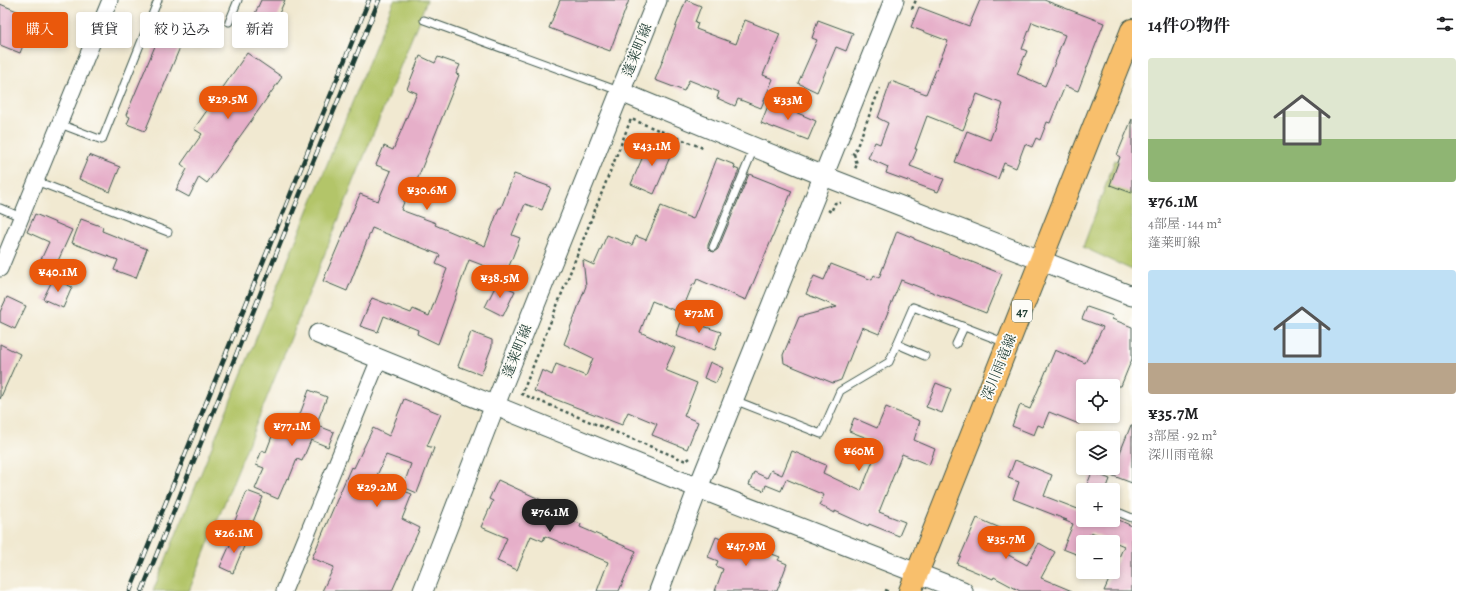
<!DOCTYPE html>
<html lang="ja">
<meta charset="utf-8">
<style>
:root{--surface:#fff;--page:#f6f6f6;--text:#202124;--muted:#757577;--accent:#ea580c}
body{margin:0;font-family:Alegreya,"Noto Serif JP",serif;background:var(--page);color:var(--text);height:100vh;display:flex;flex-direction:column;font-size:15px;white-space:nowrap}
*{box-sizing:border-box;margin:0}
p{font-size:13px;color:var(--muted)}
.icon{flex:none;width:22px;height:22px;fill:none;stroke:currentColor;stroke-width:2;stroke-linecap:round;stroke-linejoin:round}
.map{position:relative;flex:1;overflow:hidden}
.side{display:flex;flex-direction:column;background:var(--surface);width:340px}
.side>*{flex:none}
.banner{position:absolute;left:12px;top:12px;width:380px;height:36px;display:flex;gap:8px}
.fabs{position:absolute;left:1076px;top:379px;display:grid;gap:8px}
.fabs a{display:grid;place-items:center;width:44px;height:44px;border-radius:4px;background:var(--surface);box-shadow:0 2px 6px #0003;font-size:20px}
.price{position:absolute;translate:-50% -34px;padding:0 9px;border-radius:14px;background:var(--accent);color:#fff;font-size:13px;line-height:26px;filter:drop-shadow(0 1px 2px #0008)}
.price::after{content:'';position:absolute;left:50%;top:24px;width:12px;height:9px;margin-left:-6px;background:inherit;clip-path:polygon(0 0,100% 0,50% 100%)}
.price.selected{background:#222;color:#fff}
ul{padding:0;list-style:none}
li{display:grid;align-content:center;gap:8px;height:212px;padding:0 16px}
li span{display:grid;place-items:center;height:124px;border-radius:4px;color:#555}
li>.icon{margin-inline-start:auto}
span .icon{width:72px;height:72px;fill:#fffc;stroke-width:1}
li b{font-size:17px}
h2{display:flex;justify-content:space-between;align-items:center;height:48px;padding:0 16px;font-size:17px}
.tag{padding:0 14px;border-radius:4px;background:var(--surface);box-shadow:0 2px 6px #0003;font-size:14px;line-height:36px}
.tag.selected{background:var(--accent);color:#fff}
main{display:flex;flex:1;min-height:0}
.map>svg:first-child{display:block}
.green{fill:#b3c569;stroke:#69814e}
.building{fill:#e6afc9;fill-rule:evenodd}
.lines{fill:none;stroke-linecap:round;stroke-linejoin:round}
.service-casing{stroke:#3e574c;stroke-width:9}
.minor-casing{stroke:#3e574c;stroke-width:17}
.tertiary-casing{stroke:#3e574c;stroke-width:21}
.primary-casing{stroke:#3e574c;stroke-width:24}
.path{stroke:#3e574c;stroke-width:2.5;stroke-dasharray:3 3;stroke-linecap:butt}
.service{stroke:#fff;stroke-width:7}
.minor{stroke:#fff;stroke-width:15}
.tertiary{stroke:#fff;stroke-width:19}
.primary{stroke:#f8bf6c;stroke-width:22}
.rail-casing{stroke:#1f3d34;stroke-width:4.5}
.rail{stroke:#fdfcf7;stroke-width:3;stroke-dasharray:9;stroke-linecap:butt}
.labels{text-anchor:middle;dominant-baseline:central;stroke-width:3.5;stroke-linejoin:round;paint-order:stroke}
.shield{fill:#fdfcf7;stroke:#62766e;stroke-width:1}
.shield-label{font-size:13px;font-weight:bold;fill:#1f3d34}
.street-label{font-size:14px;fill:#1f3d34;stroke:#fdfcf7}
</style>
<main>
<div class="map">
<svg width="1132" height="591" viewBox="0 0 1132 591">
<rect width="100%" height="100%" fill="#fdfcf7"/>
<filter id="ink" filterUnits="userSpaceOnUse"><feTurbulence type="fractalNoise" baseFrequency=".025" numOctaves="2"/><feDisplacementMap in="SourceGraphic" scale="8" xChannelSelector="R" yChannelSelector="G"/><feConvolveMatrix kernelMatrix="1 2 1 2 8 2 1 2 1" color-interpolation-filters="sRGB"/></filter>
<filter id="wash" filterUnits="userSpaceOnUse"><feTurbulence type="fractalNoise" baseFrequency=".012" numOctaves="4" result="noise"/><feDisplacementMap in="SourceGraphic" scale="16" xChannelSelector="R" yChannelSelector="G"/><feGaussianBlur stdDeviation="0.9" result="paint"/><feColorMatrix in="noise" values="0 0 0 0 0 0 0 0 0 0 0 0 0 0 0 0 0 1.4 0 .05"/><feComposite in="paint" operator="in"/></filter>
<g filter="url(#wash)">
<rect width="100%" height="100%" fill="#f1e9d1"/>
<g class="green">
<path d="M394,0H427L189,591H153Z"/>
<path d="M1115,160L1132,166V270L1083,247Z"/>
</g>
<g id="blocks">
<g class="building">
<path d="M261,0H285L270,34L250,25Z"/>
<path d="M560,0H629L610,51L549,28Z"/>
<path d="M686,0L701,6L695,22L698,23L696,29L736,44L745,20L780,34L763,75L773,79L761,108L738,99L735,106L717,98L719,92L689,80L684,91L655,80Z"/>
<path d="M980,0H1044L1104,23L1078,91L1065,86L1050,123L1047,122L1040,140L1036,138L1032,147L1025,144L1016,168L1004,163L998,179L955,162L967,131L990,140L1003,104L977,94L963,130L927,116L915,149H917L910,166L944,179L938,192L886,173L888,167L868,158L875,142L880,144L888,123L878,118L891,81L926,94L948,41L911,27L919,7L969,26ZM1032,22L1065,35L1058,53H1059L1045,86L1017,74L1027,51L1022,49Z"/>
<path d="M0,4L34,18L20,53L0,45Z"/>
<path d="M173,14L191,21L145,131L127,124L130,117L126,115L166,20L170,21Z"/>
<path d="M818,20L853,33L846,51L836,47L817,92L798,83L817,40L812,38Z"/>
<path d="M247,53L282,77L207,183L199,177L189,197L176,190L187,169L181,164L202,134L194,129Z"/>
<path d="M420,56L435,63L438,57L460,65L456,74L459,75L417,180L413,178L401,210L436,223L435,225L485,246L499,208H501L514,174L551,187L542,210L525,204L512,235L520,238L506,274L469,260L438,344L417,334L418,330L384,316L378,332L360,326L372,298L411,313L413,309L429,316L447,269L436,264L440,255L372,228L347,291L323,281L360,194L378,201L391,171L376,165L384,146L393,150L417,93L407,89Z"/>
<path d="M770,101L816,121L808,140L774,127V128L761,123Z"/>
<path d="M1132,119V193L1110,185L1120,157L1117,155Z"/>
<path d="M650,140L673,150L654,194L631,184Z"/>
<path d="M89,155L120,167L110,192L79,179Z"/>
<path d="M717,158L735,165L734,168L739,170L708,245V248L711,251L714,252L718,249L749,174L792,191L746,300L697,279L695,284H693L681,313L652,301L640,332L675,348L665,370L697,383L684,416L698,422L687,449L652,435L657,424L628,412L622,425L534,391L542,370L552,375L556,364L586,376L593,358L564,344L586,286L583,260L594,265L607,235L632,245L636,236L646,240L661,206L693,219Z"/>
<path d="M35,214L72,230L53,272L38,266L49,242L27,232Z"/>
<path d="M81,219L103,227L102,231L147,249L136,278L114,270L118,260L72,243Z"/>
<path d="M897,231L914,238V239L1002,274L986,313L901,280L879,334L862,327L841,380L833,383L784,363L783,355L799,317L837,307L806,294L814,276L824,280L831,264L872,280L874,275L879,278Z"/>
<path d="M53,279L72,287L63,308L43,299Z"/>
<path d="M497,283L515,291L503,316L485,307Z"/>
<path d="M7,297L26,306L15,329L0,322V312Z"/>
<path d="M1087,307L1113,316L1112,319L1132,327V359L1121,386H1083V414L1079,424L1049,412L1043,427L1038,425L1034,435L1012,426L1020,405L1030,409L1055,350L1085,363L1103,327L1082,319Z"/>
<path d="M682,319L721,332L715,350L676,336Z"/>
<path d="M471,332L492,340V346L481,375L458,366Z"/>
<path d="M0,344L20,354L0,399Z"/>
<path d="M710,362L723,368L716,383L704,378Z"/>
<path d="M936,383L951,389L942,413L926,407Z"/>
<path d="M309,390L327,397L316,425L334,432L328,447L311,440L302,461L297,459L289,479L287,478L278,499L255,489L264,468L256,465L262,450L266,452L274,431L289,437L296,421L297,422Z"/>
<path d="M404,399L441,414L427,446L434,448L417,493L403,487L411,464L386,455L375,480L412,494L402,519L420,528L392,591H322L334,567L312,558L351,467L354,468L373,428L389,436Z"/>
<path d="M886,407L920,421L914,440L935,449L929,465L902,454L879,512L905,522L899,536L869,524L868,526L835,511V513L819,505L824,495L786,479L781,491L766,485L764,491L749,485L754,472L767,478L771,470L782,475L792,451L826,465L823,473L861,491L880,443L849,431L854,418L877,428Z"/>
<path d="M1131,425H1132V483L1111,475Z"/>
<path d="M1015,460L1052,475L1044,496L1083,511V520H1119L1132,526V591H1104L1124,546L1091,532L1087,542H1083V551L1081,556L1063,549L1073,524L1063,520H1067L1013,499L1019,482L1008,478Z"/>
<path d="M1092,472L1110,479L1106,490H1085Z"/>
<path d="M498,480L563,510L560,516L581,524L580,527L636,551L619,591H597L608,562L545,536L543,541L531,536L517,570L497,561L507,538L481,527L493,501L489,499Z"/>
<path d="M247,491L263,497L248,534L232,528Z"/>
<path d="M977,518L1007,531L999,550L1027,565L1039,543L1055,552L1041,578L1072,591H1020L994,577L993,579L957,564Z"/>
<path d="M235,534L247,539L233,573L220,567Z"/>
<path d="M716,537L726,541L727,537L780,557L778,560L787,564L777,591H715L723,569L716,566L718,561L708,557Z"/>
</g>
</g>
</g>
<g filter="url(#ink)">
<use href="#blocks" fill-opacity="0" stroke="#3e574c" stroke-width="1"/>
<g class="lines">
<g class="service-casing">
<g id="service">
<path d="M424,20L619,91"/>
<path d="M229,22L238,0"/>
<path d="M60,124L102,140L158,0"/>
<path d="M36,181L168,232"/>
<path d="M0,208L21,217"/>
<path d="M713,247L754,148"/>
<path d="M956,344L964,327"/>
<path d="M925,356L897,344L913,307L1006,343"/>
<path d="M734,400L821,434L840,391L889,362L897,344"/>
<path d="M1120,513L1132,518"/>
</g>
</g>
<g class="minor-casing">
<g id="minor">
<path d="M0,269L110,0"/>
<path d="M284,591L379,359"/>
</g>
</g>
<g class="tertiary-casing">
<g id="tertiary">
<path d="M621,92L824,176L1132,296"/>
<path d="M318,334L698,488L963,591"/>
<path d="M423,591L495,405L657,0"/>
<path d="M659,591L698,488L894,0"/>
</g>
</g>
<g class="primary-casing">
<path id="primary" d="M910,591L1132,30"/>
</g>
<g class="path">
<path d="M912,9L916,0"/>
<path d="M852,153L854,154L880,88"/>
<path d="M854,154L857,164L855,169"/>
<path d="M828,210L831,212L835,203H841"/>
<path d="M690,458L686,461L522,394L631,119L703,148"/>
<path d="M885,590L888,591"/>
</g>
<use href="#service" class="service"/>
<use href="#minor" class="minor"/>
<use href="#tertiary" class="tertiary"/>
<use href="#primary" class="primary"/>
<g class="rail-casing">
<g id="rail">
<path d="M130,591L369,0"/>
<path d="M142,591L300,194L379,0"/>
</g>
</g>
<use href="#rail" class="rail"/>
</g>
</g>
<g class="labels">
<rect class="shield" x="1012" y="300" width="20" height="22" rx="3"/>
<g class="shield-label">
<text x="1022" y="311">47</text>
</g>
<g class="street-label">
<text transform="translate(637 50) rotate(-68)">蓬莱町線</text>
<text transform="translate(517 351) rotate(-68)">蓬莱町線</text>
<text transform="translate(999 367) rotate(-68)">深川雨竜線</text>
</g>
</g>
</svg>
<div class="fabs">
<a><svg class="icon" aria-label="locate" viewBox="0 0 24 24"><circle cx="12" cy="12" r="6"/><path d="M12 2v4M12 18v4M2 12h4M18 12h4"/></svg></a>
<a><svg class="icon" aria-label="layers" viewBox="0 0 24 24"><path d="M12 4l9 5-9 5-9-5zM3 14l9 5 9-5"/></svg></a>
<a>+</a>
<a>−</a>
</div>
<b class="price" style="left:228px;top:120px">¥29.5M</b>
<b class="price" style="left:788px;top:121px">¥33M</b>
<b class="price" style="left:652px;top:167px">¥43.1M</b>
<b class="price" style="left:427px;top:211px">¥30.6M</b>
<b class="price" style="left:58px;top:293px">¥40.1M</b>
<b class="price" style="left:500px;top:299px">¥38.5M</b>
<b class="price" style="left:699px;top:334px">¥72M</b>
<b class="price" style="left:292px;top:447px">¥77.1M</b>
<b class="price" style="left:859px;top:472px">¥60M</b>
<b class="price" style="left:377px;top:508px">¥29.2M</b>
<b class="price selected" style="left:550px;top:533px">¥76.1M</b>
<b class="price" style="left:234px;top:554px">¥26.1M</b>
<b class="price" style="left:1006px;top:560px">¥35.7M</b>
<b class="price" style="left:746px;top:567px">¥47.9M</b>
<div class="banner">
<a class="tag selected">購入</a>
<a class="tag">賃貸</a>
<a class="tag">絞り込み</a>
<a class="tag">新着</a>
</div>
</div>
<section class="side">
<h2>14件の物件<svg class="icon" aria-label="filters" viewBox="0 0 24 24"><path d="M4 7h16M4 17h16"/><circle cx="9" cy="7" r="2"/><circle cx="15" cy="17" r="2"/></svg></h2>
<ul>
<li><span style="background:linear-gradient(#dfe7d0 65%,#8fb573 0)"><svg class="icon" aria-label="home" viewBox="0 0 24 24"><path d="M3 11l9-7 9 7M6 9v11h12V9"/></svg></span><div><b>¥76.1M</b><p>4部屋 · 144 m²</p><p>蓬莱町線</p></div></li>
<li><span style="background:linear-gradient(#bfe0f5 75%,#b9a48a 0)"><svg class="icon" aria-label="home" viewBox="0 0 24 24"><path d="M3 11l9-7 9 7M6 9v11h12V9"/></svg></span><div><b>¥35.7M</b><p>3部屋 · 92 m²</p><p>深川雨竜線</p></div></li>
</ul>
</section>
</main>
